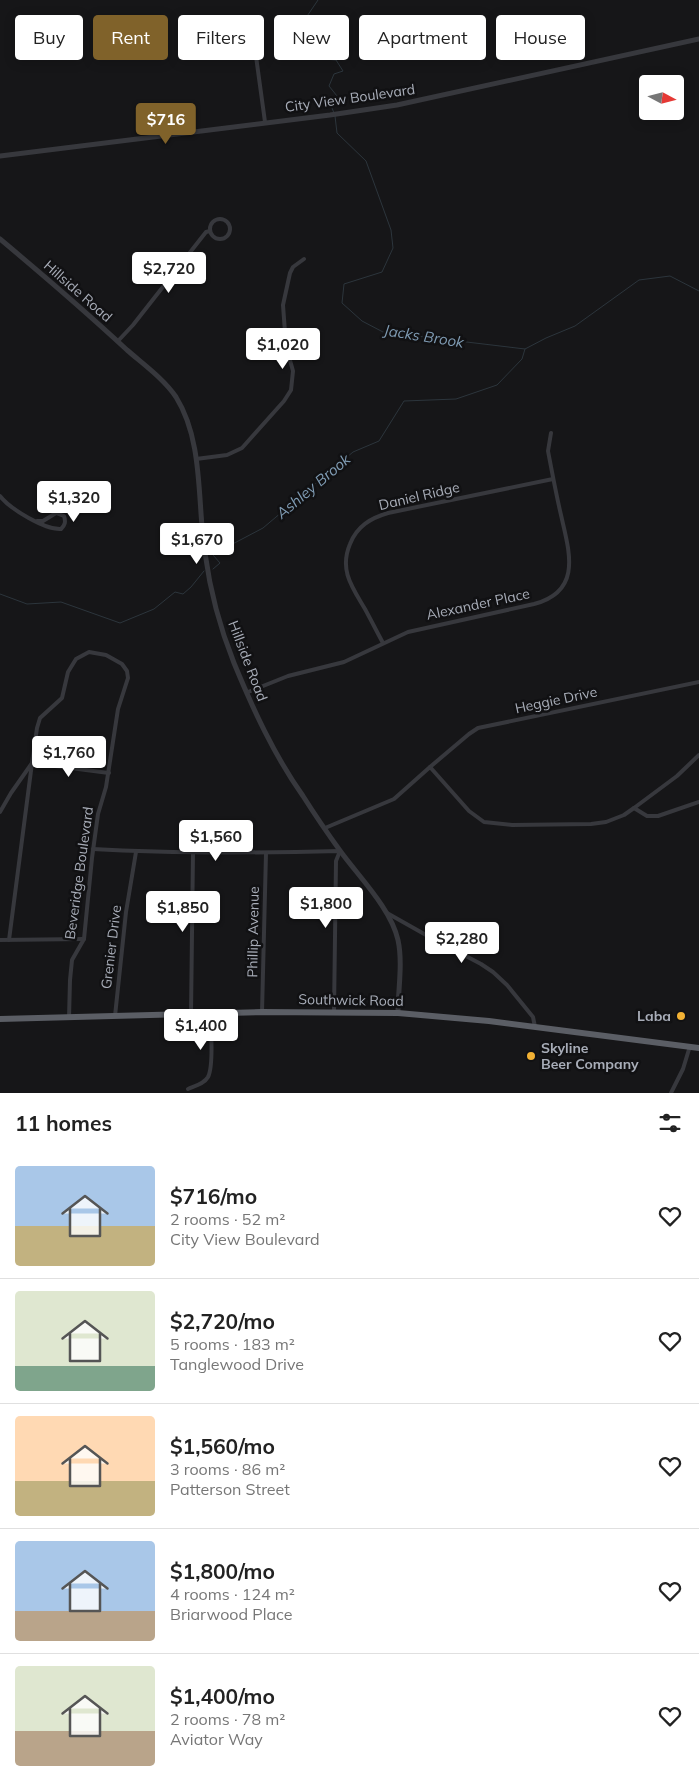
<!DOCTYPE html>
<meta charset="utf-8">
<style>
:root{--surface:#fff;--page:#f6f6f6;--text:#222;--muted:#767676;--line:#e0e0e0;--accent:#80622a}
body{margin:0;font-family:Mulish,sans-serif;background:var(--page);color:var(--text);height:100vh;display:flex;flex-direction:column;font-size:19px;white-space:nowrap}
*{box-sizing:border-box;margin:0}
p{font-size:16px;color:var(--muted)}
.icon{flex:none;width:28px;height:28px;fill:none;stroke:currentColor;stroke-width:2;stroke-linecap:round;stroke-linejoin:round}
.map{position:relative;height:1093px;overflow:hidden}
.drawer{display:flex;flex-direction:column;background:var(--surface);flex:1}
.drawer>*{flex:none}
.top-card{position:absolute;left:15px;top:15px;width:670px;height:45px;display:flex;gap:10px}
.needle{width:32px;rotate:97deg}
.controls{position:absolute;left:639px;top:75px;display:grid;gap:10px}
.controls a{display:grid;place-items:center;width:45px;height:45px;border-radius:5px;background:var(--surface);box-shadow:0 2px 12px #0003;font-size:25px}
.price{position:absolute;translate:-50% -42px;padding:0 11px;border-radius:5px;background:#fff;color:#222;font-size:16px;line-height:32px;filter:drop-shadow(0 1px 2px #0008)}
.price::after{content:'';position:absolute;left:50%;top:30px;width:15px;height:11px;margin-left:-8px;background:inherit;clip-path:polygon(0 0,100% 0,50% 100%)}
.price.active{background:var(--accent);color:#fff}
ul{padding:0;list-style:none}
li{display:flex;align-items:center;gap:15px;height:125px;padding:0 15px}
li+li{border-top:1px solid var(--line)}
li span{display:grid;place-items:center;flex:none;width:140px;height:100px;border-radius:5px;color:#555}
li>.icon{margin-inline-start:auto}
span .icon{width:60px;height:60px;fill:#fffc;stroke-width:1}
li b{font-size:21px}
h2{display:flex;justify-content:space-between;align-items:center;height:60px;padding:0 15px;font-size:21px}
.chip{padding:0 18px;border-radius:5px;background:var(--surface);box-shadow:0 2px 12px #0003;font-size:18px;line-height:45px}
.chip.active{background:var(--accent);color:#fff}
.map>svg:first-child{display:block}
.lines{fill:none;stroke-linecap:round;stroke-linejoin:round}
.stream{stroke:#2c353c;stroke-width:1}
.minor{stroke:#37383d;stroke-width:4}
.tertiary{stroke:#37383d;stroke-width:5}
.trunk{stroke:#5b5e65;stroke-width:6}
.poi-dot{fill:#f2b134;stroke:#111113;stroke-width:2}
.labels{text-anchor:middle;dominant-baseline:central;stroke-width:5;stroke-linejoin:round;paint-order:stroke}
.street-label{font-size:14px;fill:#a8adb8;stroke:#111113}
.poi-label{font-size:14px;font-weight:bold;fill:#a8adb8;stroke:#111113;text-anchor:end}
.water-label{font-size:15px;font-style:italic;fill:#7f9bb3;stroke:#111113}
</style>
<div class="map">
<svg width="699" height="1093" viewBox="0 0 699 1093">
<rect width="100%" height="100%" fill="#161618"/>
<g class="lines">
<g class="stream">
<path d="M318,0L299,28L324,59L336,60L343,71L334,74L329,86L337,96L332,108L334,113"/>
<path d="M335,116L337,133L366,161L391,230L393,248L382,272L344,284L342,303L362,321L383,332L525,349L546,338L575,326L639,280L670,276L699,291"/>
<path d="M213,569L220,563L213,555L214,546L225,548L263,528L353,452L379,441L404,401L456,399L497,385L522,359L525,349"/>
<path d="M0,594L27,604L61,602L120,623L154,609L175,592L183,594L191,587L204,571"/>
</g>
<g class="minor">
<path d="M224,27L250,41L255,49L265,122"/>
<circle cx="220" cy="229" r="10"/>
<path d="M118,341L133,325L206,232L210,231"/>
<path d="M196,459L227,455L242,448L284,401L291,390L293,371L286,346L283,305L290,273L293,267L304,259"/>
<path d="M0,496C10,509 45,530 61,529C65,525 66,522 64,516L56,513L43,521H37"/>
<path d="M383,643C377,632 371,620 365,609C352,587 339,570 350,544C357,526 371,518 388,513L553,479"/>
<path d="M248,692L288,676L344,662L408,632L534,604C583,591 569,551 561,515C556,494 552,472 548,451L551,433"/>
<path d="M430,767L469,734L478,728L699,682"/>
<path d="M634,808L647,816H658L699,802"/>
<path d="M0,812L11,793L32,763L109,773"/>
<path d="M325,828L394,799L430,767L469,811L484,822L512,825L591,824L606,822L624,815L634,808L677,776L699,755"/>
<path d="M93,849C175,854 258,853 340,851L336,861L334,1012"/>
<path d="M387,913L426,935L481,964L493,972L507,985L533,1017L535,1027"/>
<path d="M0,940L84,939"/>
<path d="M9,940L32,763L37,728L40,718L62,698L68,672L76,659L89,652L106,655L122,664L127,671L128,678L118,709L106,787L98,814L92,858L84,939L72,960L70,980L69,1018"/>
<path d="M262,1012L266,853"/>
<path d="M191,1014L193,852"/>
<path d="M115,1016L126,912L136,852"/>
<path d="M188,1089C195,1086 204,1084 208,1077C214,1065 211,1027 210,1013"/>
<path d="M671,1093L683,1069L690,1046"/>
</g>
<g class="tertiary">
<path d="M0,156L330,115L397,105L699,39"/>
<path d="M0,239C43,275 86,312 127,350C143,364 164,379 176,397C204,442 197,503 205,553C210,590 220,628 234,663C253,709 274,755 303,796C315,815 328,834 341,852C360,878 391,909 398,940C403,963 398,990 398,1013"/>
</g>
<path class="trunk" d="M0,1019L262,1012L398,1013L489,1021L699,1048"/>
</g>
<g class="poi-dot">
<circle cx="681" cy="1016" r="5"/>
<circle cx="531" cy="1056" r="5"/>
</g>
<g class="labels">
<g class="street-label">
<text transform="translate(350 98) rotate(-8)">City View Boulevard</text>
<text transform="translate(78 291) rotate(41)">Hillside Road</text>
<text transform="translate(419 496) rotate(-13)">Daniel Ridge</text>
<text transform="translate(478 604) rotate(-12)">Alexander Place</text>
<text transform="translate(248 661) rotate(69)">Hillside Road</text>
<text transform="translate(556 700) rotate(-12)">Heggie Drive</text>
<text transform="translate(79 873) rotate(-82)">Beveridge Boulevard</text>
<text transform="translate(253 932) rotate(-89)">Phillip Avenue</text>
<text transform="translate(111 947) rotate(-83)">Grenier Drive</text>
<text transform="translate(351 1000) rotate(1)">Southwick Road</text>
</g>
<g class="poi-label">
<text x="671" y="1016">Laba</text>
<text x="541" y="1048" text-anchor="start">Skyline<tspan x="541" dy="16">Beer Company</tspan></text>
</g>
<g class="water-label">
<text transform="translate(424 336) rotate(9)">Jacks Brook</text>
<text transform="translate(313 486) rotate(-40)">Ashley Brook</text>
</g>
</g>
</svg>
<div class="controls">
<a><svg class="needle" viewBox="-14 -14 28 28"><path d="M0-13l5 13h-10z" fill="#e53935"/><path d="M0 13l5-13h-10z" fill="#767676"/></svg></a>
</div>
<b class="price active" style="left:166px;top:145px">$716</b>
<b class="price" style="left:169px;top:294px">$2,720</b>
<b class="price" style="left:283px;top:370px">$1,020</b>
<b class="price" style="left:74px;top:523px">$1,320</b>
<b class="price" style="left:197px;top:565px">$1,670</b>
<b class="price" style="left:69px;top:778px">$1,760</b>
<b class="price" style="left:216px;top:862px">$1,560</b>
<b class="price" style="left:326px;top:929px">$1,800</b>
<b class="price" style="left:183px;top:933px">$1,850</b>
<b class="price" style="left:462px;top:964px">$2,280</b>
<b class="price" style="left:201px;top:1051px">$1,400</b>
<div class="top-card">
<a class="chip">Buy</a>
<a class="chip active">Rent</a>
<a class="chip">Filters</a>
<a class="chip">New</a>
<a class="chip">Apartment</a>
<a class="chip">House</a>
</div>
</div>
<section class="drawer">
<h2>11 homes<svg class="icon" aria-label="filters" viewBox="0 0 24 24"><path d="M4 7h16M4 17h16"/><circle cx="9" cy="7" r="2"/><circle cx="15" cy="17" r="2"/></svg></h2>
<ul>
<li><span style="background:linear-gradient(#a9c7e8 60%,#c2b280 0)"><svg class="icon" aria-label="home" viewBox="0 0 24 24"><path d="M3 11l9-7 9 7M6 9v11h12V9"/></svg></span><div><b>$716/mo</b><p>2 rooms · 52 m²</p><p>City View Boulevard</p></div><svg class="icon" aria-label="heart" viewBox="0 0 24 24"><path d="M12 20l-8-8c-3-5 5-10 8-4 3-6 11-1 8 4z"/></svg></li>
<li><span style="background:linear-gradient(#dfe7d0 75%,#7fa58c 0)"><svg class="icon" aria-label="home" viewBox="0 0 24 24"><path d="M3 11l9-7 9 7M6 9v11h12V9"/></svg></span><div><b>$2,720/mo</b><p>5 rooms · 183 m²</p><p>Tanglewood Drive</p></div><svg class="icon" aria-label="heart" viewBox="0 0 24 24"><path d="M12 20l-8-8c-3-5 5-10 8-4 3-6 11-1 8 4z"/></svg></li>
<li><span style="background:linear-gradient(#ffd9b3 65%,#c2b280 0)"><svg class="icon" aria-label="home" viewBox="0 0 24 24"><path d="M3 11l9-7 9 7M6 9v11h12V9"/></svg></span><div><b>$1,560/mo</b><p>3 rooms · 86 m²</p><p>Patterson Street</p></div><svg class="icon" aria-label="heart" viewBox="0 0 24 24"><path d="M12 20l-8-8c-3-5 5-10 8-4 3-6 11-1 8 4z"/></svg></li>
<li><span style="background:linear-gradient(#a9c7e8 70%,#b9a48a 0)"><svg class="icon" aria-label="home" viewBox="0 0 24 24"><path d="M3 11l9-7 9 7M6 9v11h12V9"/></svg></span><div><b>$1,800/mo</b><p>4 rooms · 124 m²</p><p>Briarwood Place</p></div><svg class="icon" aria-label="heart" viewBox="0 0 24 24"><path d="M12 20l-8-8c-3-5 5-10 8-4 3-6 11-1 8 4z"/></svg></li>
<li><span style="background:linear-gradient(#dfe7d0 65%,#b9a48a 0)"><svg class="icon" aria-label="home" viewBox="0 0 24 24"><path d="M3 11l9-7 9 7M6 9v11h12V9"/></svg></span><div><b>$1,400/mo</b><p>2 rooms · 78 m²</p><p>Aviator Way</p></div><svg class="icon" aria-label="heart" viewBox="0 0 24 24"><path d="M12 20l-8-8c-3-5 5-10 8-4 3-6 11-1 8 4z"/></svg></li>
</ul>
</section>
